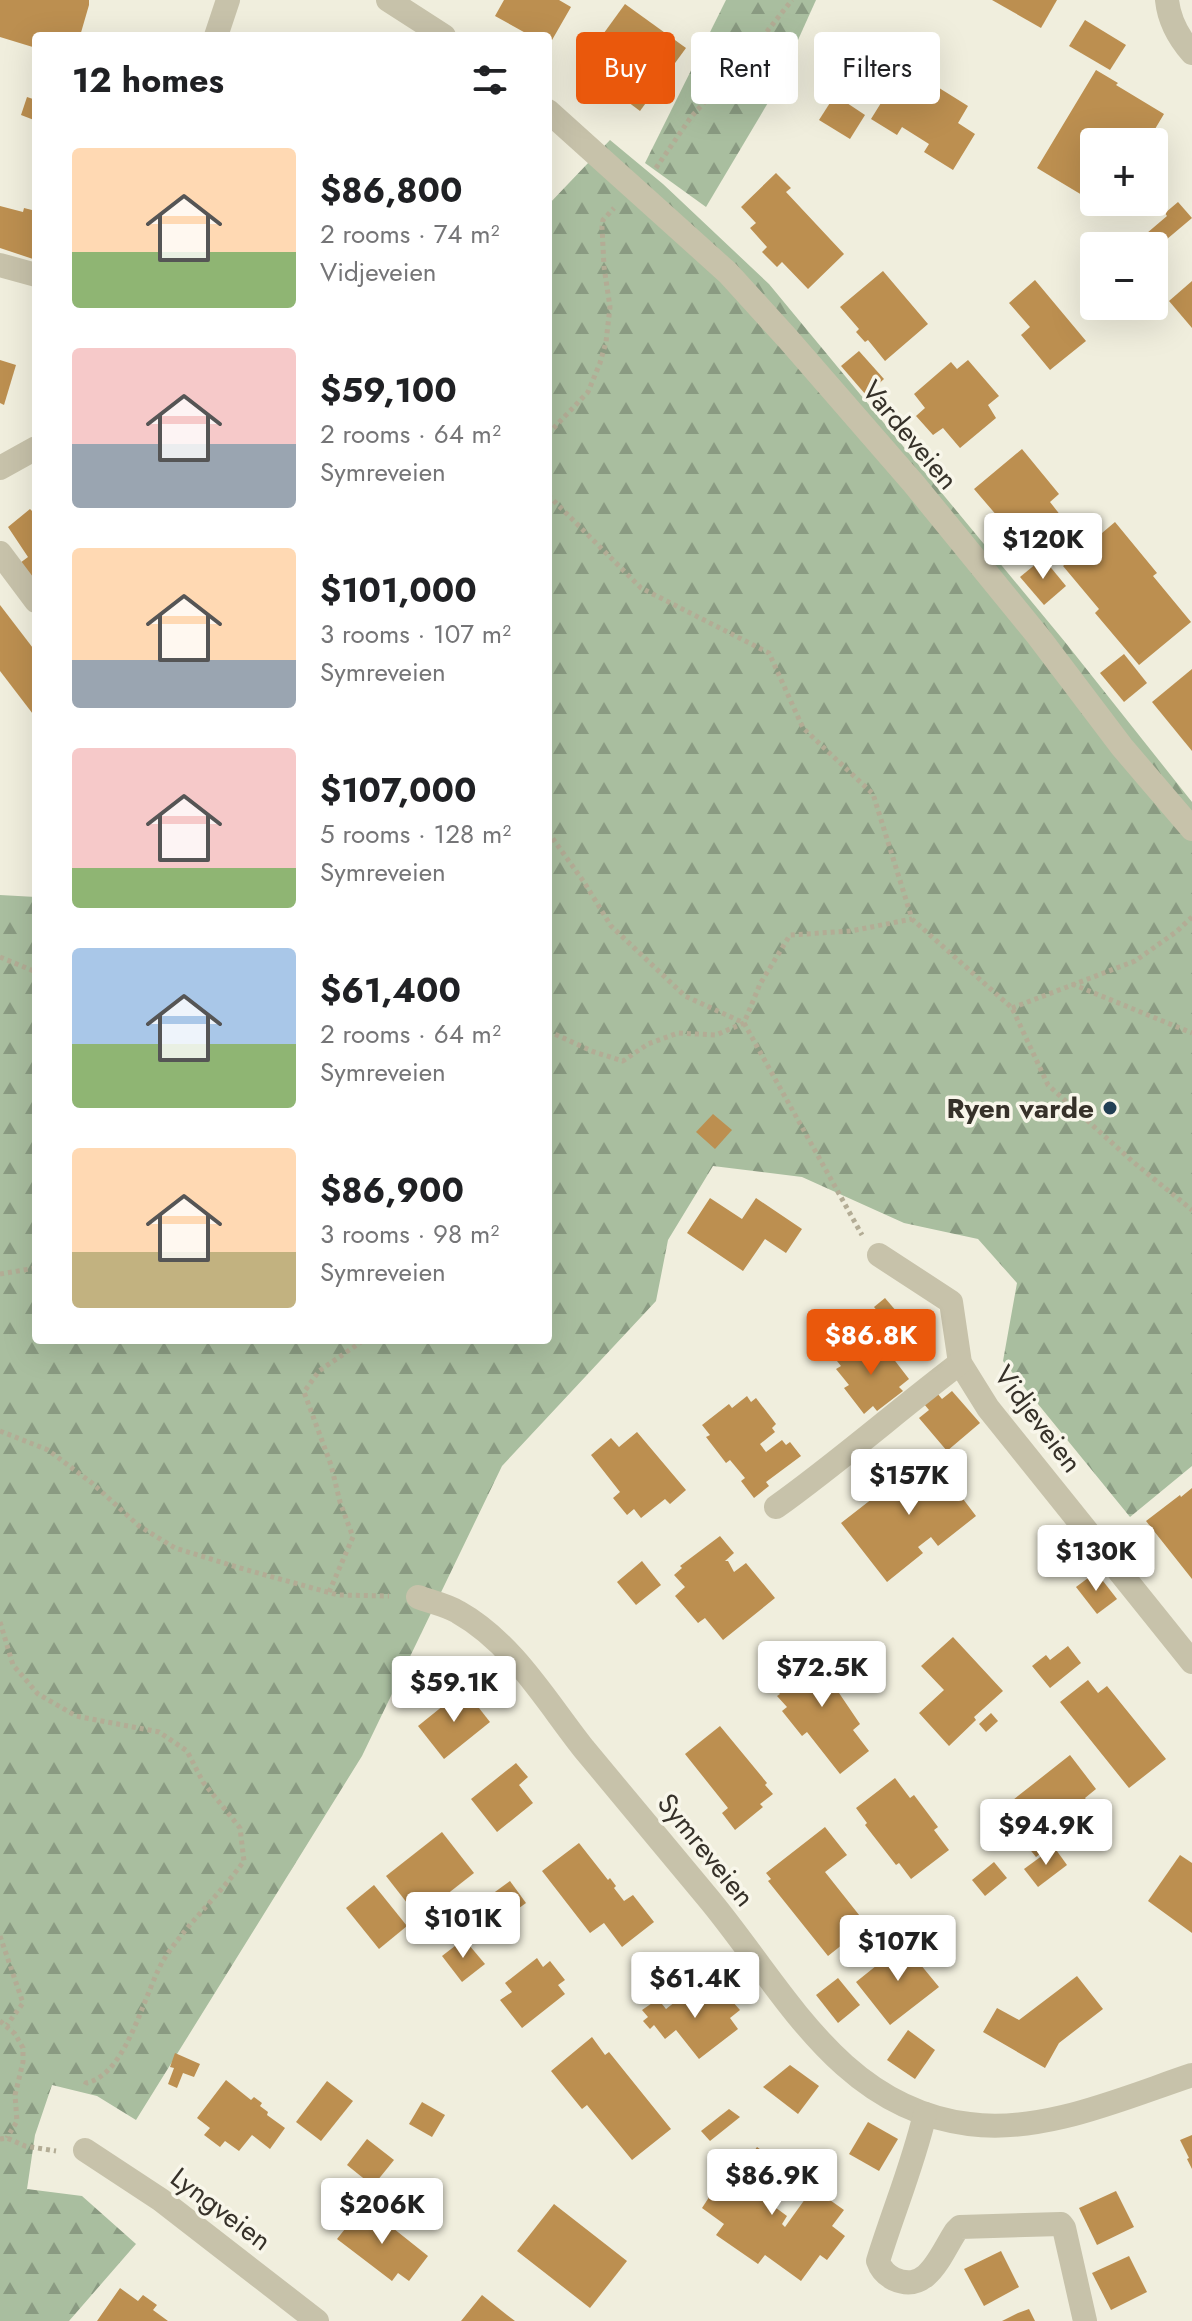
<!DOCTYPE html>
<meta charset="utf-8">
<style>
:root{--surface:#fff;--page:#f2f2f2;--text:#202124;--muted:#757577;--accent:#ea580c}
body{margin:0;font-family:Jost,sans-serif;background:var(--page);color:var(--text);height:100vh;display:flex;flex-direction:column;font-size:30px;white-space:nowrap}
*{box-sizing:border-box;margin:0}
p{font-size:26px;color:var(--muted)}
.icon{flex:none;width:44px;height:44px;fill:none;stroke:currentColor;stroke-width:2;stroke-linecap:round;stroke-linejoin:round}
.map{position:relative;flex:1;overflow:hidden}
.sheet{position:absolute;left:32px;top:32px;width:520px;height:1312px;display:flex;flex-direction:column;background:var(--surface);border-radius:8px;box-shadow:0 8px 32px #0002}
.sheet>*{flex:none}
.hud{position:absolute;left:576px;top:32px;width:496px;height:72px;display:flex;gap:16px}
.fabs{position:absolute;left:1080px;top:128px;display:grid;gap:16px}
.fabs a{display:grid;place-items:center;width:88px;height:88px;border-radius:8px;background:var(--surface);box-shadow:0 8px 32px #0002;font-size:40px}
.price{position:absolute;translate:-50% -68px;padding:0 18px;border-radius:8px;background:#fff;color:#222;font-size:26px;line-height:52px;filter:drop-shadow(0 2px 4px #0008)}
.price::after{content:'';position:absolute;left:50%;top:48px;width:24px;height:18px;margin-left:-12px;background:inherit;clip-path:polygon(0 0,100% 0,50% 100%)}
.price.selected{background:var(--accent);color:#fff}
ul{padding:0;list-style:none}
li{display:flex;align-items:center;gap:24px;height:200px;padding:0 40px}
li span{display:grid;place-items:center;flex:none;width:224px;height:160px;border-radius:8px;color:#555}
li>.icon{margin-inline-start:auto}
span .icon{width:96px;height:96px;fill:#fffc;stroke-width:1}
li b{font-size:34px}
h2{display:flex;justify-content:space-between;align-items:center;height:96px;padding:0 40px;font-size:34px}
.tag{padding:0 28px;border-radius:8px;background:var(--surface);box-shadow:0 8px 32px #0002;font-size:28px;line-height:72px}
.tag.selected{background:var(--accent);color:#fff}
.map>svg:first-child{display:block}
.forest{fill:url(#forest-firs)}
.building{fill:#bc8f50}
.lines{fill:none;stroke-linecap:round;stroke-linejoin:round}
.path{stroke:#b3ac95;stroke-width:5;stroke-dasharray:4 4;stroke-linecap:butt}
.minor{stroke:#c7c2aa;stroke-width:24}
.poi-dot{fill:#223f54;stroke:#f8f6ea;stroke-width:3}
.labels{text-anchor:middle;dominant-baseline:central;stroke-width:7;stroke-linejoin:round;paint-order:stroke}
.street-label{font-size:28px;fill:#363129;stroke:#f8f6ea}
.poi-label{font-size:28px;font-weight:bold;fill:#363129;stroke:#f8f6ea;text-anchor:end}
</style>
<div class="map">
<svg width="1192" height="2321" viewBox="0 0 1192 2321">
<defs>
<pattern id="forest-firs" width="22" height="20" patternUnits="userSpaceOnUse" patternTransform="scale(2)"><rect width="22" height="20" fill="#a9be9f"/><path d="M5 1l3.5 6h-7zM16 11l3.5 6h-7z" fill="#8a9b82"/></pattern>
</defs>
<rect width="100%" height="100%" fill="#f0eedd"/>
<g class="forest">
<path d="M726,0H816L775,91L706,207L645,163Z"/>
<path d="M610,140L663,184L769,284L1065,642L1192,802V1466L1130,1517L1003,1361L1017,1283L978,1239L904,1223L802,1177L713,1166L668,1240L656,1301L502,1466L362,1756L136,2120L97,2096L52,2085L35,2135L27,2189L82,2196L136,2244L69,2321H0V895L36,897V1340H548V205Z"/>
</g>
<g class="building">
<path d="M0,0H89V5L80,36H36V48L0,37Z"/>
<path d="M504,0H559L571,7L548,47V36H531L495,16Z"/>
<path d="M992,0H1057L1041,28Z"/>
<path d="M625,4L686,48L640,111L580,66Z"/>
<path d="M1085,20L1126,45L1110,70L1069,46Z"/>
<path d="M1096,70L1118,83L1116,85L1164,114L1149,139L1160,145L1154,155V142H1094V188L1089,185L1082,195L1037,168Z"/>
<path d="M920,76L968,106L958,123L975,134L953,170L924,152L929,144L902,127L897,135L871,119L894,82L910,92Z"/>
<path d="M835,95L865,115L850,139L819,120Z"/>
<path d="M27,97L36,100L34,120L21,115Z"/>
<path d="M776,173L791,188L786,192L844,254L808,289L782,262L777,267L762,252L767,247L750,228L756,223L741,207Z"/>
<path d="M1178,202L1192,218L1154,250V246H1145L1140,239L1167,216L1165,213Z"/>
<path d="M0,206L23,212L24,208L36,211V260L0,248Z"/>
<path d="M883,271L928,324L885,361L868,340L865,342L856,332L859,329L840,307Z"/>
<path d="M1035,280L1086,341L1050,370L1021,335L1030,327L1009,303Z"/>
<path d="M1192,281V328L1169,301Z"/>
<path d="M859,351L884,379L866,395L841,366Z"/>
<path d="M0,360L16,365L4,405L0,403Z"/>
<path d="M968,360L999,396L988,405L996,418L960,448L943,428L933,435L916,416L925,408L914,394L951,362L957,369Z"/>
<path d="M1022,449L1059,494L1050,502L1061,516L1027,545L1001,514L998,517L974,489Z"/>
<path d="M36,508V575L32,578L20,563L28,557L8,527L30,509L32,511Z"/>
<path d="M1115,522L1157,573L1153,576L1191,622L1139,665L1095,613L1099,609L1063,566Z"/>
<path d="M1043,558L1066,586L1044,605L1020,577Z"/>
<path d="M0,605L36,652V718L0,671Z"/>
<path d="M1124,654L1147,683L1124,702L1100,673Z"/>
<path d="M1192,669V751L1152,702Z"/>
<path d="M713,1114L732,1130L715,1149L696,1132Z"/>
<path d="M710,1198L742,1219L756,1198L802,1229L786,1253L765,1239L743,1271L687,1233Z"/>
<path d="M885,1298L903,1319L892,1329L874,1307Z"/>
<path d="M863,1341L866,1345L872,1341L884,1357L889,1353L909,1379L899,1387L903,1391L877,1411L873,1406L864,1414L844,1388L849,1385L836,1369L841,1366L837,1361Z"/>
<path d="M952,1391L980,1423L947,1451L919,1418L929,1410L924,1404L937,1393L942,1399Z"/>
<path d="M747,1396L751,1402L756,1398L776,1424L772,1428L775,1432L760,1444L766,1452L782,1440L786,1445L790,1442L801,1456L766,1482L769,1486L754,1498L741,1481L745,1478L730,1460L726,1463L706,1437L710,1435L702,1425L729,1404L732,1408Z"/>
<path d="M637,1432L686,1490L670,1504L665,1499L641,1518L634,1509L627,1515L613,1498L620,1492L591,1455L611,1438L619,1447Z"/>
<path d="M926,1452L942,1473L948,1468L963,1487L957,1491L976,1516L938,1546L931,1537L918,1547L923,1553L887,1582L841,1523L877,1495L882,1501L894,1491L887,1483Z"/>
<path d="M1192,1488V1579L1146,1521L1180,1495L1181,1497Z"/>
<path d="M720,1536L734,1553L725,1561H728L734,1572L746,1563L775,1598L723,1640L705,1618L698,1623L675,1596L685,1587L674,1575L682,1568L680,1566Z"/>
<path d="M642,1561L661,1585L636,1605L617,1582Z"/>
<path d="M1096,1572L1117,1599L1097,1614L1076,1587Z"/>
<path d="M953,1637L1003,1691L974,1717L976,1720L949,1746L919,1713L944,1690L921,1666Z"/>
<path d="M1068,1646L1081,1663L1050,1688L1032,1666L1046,1655L1050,1660Z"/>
<path d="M813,1652L822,1664L818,1667L819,1668L836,1655L855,1680L839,1693L860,1724L853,1730L869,1751L840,1774L807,1732L802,1736L782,1711L787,1707L777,1696L780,1694L772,1684Z"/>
<path d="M1088,1680L1098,1693L1107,1686L1166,1759L1129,1788L1060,1702Z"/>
<path d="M464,1689L490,1722L444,1759L418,1726Z"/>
<path d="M991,1713L998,1721L986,1732L979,1724Z"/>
<path d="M720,1726L767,1783L765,1785L773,1794L760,1804L763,1807L735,1830L722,1813L728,1808L685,1754Z"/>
<path d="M1070,1755L1096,1789L1085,1798L1099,1817L1083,1830L1078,1824L1036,1857L999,1811Z"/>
<path d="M516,1763L528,1777L519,1785L533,1803L497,1832L471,1799Z"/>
<path d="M895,1778L910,1798L914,1795L938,1827L934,1830L949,1850L911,1879L899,1863L896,1865L865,1825L867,1823L856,1808Z"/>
<path d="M825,1827L847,1855L825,1872L867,1925L828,1956L768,1881L771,1879L766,1873Z"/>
<path d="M442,1832L474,1873L418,1917L386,1876Z"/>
<path d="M579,1843L608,1880L610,1878L616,1886L614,1888L624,1901L633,1895L654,1922L622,1947L604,1923L590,1933L542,1871Z"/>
<path d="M1054,1847L1067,1865L1038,1887L1024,1869Z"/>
<path d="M1180,1855L1192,1863V1933L1148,1901Z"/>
<path d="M994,1862L1007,1878L985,1896L972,1880Z"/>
<path d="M510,1881L526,1903L504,1919L488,1897Z"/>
<path d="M374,1885L407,1926L379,1949L346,1908Z"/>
<path d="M912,1937L920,1946L911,1953L939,1987L890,2025L856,1982Z"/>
<path d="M464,1939L485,1964L462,1982L442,1956Z"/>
<path d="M537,1958L543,1967L550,1961L565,1980L558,1985L565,1994L522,2028L500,2000L512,1992L505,1983Z"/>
<path d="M1077,1976L1103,2009L1059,2043L1045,2068L983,2032L997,2008L1019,2020Z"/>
<path d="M838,1978L860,2005L838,2023L816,1995Z"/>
<path d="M698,1984L710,1999L720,1991L729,2003L732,2001L740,2010L730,2018L738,2029L699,2059L676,2030L665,2039L654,2025L650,2029L643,2021L648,2017L642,2010L658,1999L666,2009Z"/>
<path d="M908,2030L935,2050L915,2079L887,2060Z"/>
<path d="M592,2037L605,2055L609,2052L671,2129L632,2160L587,2105L582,2109L551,2071Z"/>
<path d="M175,2053L200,2064L194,2077L183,2073L177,2088L168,2084L174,2068L170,2067Z"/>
<path d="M790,2065L819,2086L798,2114L763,2087Z"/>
<path d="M226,2080L251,2100L254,2097L262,2103L260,2106L268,2112L267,2115L285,2128L270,2149L252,2135L239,2151L225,2141L220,2147L204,2135L210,2128L197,2118Z"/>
<path d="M327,2081L353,2101L321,2141L296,2122Z"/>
<path d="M422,2102L445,2115L432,2137L409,2124Z"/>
<path d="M729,2109L740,2117L710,2141L701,2131Z"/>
<path d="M868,2122L898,2139L879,2171L849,2154Z"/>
<path d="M1192,2135V2169L1187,2159L1189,2158L1180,2140Z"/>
<path d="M367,2139L394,2160L373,2186L347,2165Z"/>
<path d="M757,2147L787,2168L764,2199L787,2216L782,2224L785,2227L813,2188L844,2210L832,2226L845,2236L827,2260L820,2255L801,2281L765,2255L758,2264L716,2235L724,2224L702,2208L736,2156L746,2162Z"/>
<path d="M1116,2191L1134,2227L1097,2245L1079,2208Z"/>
<path d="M554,2204L627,2261L590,2308L517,2251Z"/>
<path d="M364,2205L428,2256L409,2281L398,2273L392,2281L337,2239Z"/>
<path d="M1001,2251L1019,2287L984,2306L964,2269Z"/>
<path d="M1129,2256L1147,2292L1111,2310L1092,2273Z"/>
<path d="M120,2288L138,2301L143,2295L157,2305L153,2310L168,2321H97Z"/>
<path d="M482,2295L507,2315L515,2321H461Z"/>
<path d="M1029,2309L1035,2321H1002L1018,2313Z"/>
</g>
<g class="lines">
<g class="path">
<path d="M656,168L691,117L753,49L792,0"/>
<path d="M548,434L588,392L600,363L606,342L610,307L604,267L602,227L603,220L614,208"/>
<path d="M548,495L641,588L769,653L803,728L873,794L912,919L1012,1008L1048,1085L1132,1161L1192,1210"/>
<path d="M548,832L584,882L611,926L685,996L744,1023L862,1235"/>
<path d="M0,957L36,972"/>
<path d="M1072,984L1192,1033"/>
<path d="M1012,1008L1135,961L1176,932L1192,917"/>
<path d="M548,1031L594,1052L623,1061L648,1044L678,1033L716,1035L744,1023L760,984L790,935L851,931L912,919"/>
<path d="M0,1274L36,1268"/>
<path d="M0,1431L48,1450L92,1483L139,1526L175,1548L240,1568L338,1595L389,1596"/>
<path d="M329,1592L353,1537L340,1502L331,1465L304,1392L319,1371L364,1340"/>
<path d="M0,1622L13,1665L38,1694L76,1716L159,1732L187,1751L203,1782L240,1828L244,1861C220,1894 189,1922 166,1956C144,1989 129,2074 86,2083L84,2088"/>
<path d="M0,1936L23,2003L7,2025"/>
<path d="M0,2021L15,2034L23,2048V2062L15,2095L17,2121L7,2138"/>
<path d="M0,2139L7,2138L25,2146L56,2151"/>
</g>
<g class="minor">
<path d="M388,0L444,36"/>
<path d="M1167,0C1169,20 1179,38 1192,53"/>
<path d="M216,36L228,0"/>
<path d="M548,111L728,273L788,339L914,484L1038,636L1122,747L1192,829"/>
<path d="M0,265L36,275"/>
<path d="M0,468L36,448"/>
<path d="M0,553L36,601"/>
<path d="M879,1255L951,1302L960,1363L988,1408L1192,1662"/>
<path d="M776,1507C839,1462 898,1410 960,1363"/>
<path d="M418,1597C431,1602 447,1605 458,1612C513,1643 546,1701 584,1749C625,1799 667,1848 708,1898C783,1988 839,2108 969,2124C1043,2134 1123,2098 1192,2075"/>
<path d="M925,2114C913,2165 893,2212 878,2261C881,2270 886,2275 894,2279C928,2294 940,2255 956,2231L960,2227L1061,2224L1064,2228L1085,2321"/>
<path d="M85,2150L161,2200L317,2321"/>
</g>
</g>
<circle class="poi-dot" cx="1110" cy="1108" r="8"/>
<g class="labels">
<g class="street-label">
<text transform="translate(910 435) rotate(50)">Vardeveien</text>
<text transform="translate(1038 1419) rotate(53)">Vidjeveien</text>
<text transform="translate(706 1850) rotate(51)">Symreveien</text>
<text transform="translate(221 2209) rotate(37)">Lyngveien</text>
</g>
<g class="poi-label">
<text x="1094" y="1108">Ryen varde</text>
</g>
</g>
</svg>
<div class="fabs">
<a>+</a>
<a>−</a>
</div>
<b class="price" style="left:1043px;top:581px">$120K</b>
<b class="price selected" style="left:871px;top:1377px">$86.8K</b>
<b class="price" style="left:909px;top:1517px">$157K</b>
<b class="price" style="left:1096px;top:1593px">$130K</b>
<b class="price" style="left:822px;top:1709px">$72.5K</b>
<b class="price" style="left:454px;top:1724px">$59.1K</b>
<b class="price" style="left:1046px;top:1867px">$94.9K</b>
<b class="price" style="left:463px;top:1960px">$101K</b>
<b class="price" style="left:898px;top:1983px">$107K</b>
<b class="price" style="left:695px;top:2020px">$61.4K</b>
<b class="price" style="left:772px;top:2217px">$86.9K</b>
<b class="price" style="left:382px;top:2246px">$206K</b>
<div class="hud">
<a class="tag selected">Buy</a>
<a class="tag">Rent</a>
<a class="tag">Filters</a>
</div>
<section class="sheet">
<h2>12 homes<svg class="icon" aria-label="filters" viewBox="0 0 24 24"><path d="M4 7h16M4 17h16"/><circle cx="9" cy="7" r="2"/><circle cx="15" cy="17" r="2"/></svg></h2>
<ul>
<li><span style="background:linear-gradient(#ffd9b3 65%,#8fb573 0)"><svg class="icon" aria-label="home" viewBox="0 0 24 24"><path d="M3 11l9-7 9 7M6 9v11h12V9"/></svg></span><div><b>$86,800</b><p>2 rooms · 74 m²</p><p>Vidjeveien</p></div></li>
<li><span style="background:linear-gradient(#f6c9c9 60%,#9aa5b1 0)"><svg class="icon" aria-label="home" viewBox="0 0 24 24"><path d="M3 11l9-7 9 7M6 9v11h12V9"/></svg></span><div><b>$59,100</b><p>2 rooms · 64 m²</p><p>Symreveien</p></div></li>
<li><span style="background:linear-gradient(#ffd9b3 70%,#9aa5b1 0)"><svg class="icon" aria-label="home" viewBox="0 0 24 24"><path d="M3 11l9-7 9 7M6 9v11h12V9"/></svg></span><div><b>$101,000</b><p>3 rooms · 107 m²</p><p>Symreveien</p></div></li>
<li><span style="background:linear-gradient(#f6c9c9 75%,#8fb573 0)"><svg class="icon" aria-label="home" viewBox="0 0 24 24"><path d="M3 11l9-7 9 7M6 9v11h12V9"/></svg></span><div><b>$107,000</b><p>5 rooms · 128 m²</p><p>Symreveien</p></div></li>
<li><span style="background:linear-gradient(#a9c7e8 60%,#8fb573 0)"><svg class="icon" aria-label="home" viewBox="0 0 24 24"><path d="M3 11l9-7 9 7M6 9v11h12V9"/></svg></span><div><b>$61,400</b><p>2 rooms · 64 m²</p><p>Symreveien</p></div></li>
<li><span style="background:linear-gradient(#ffd9b3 65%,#c2b280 0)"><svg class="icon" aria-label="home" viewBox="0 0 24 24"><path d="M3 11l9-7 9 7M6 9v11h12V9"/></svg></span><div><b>$86,900</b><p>3 rooms · 98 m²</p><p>Symreveien</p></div></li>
</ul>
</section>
</div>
